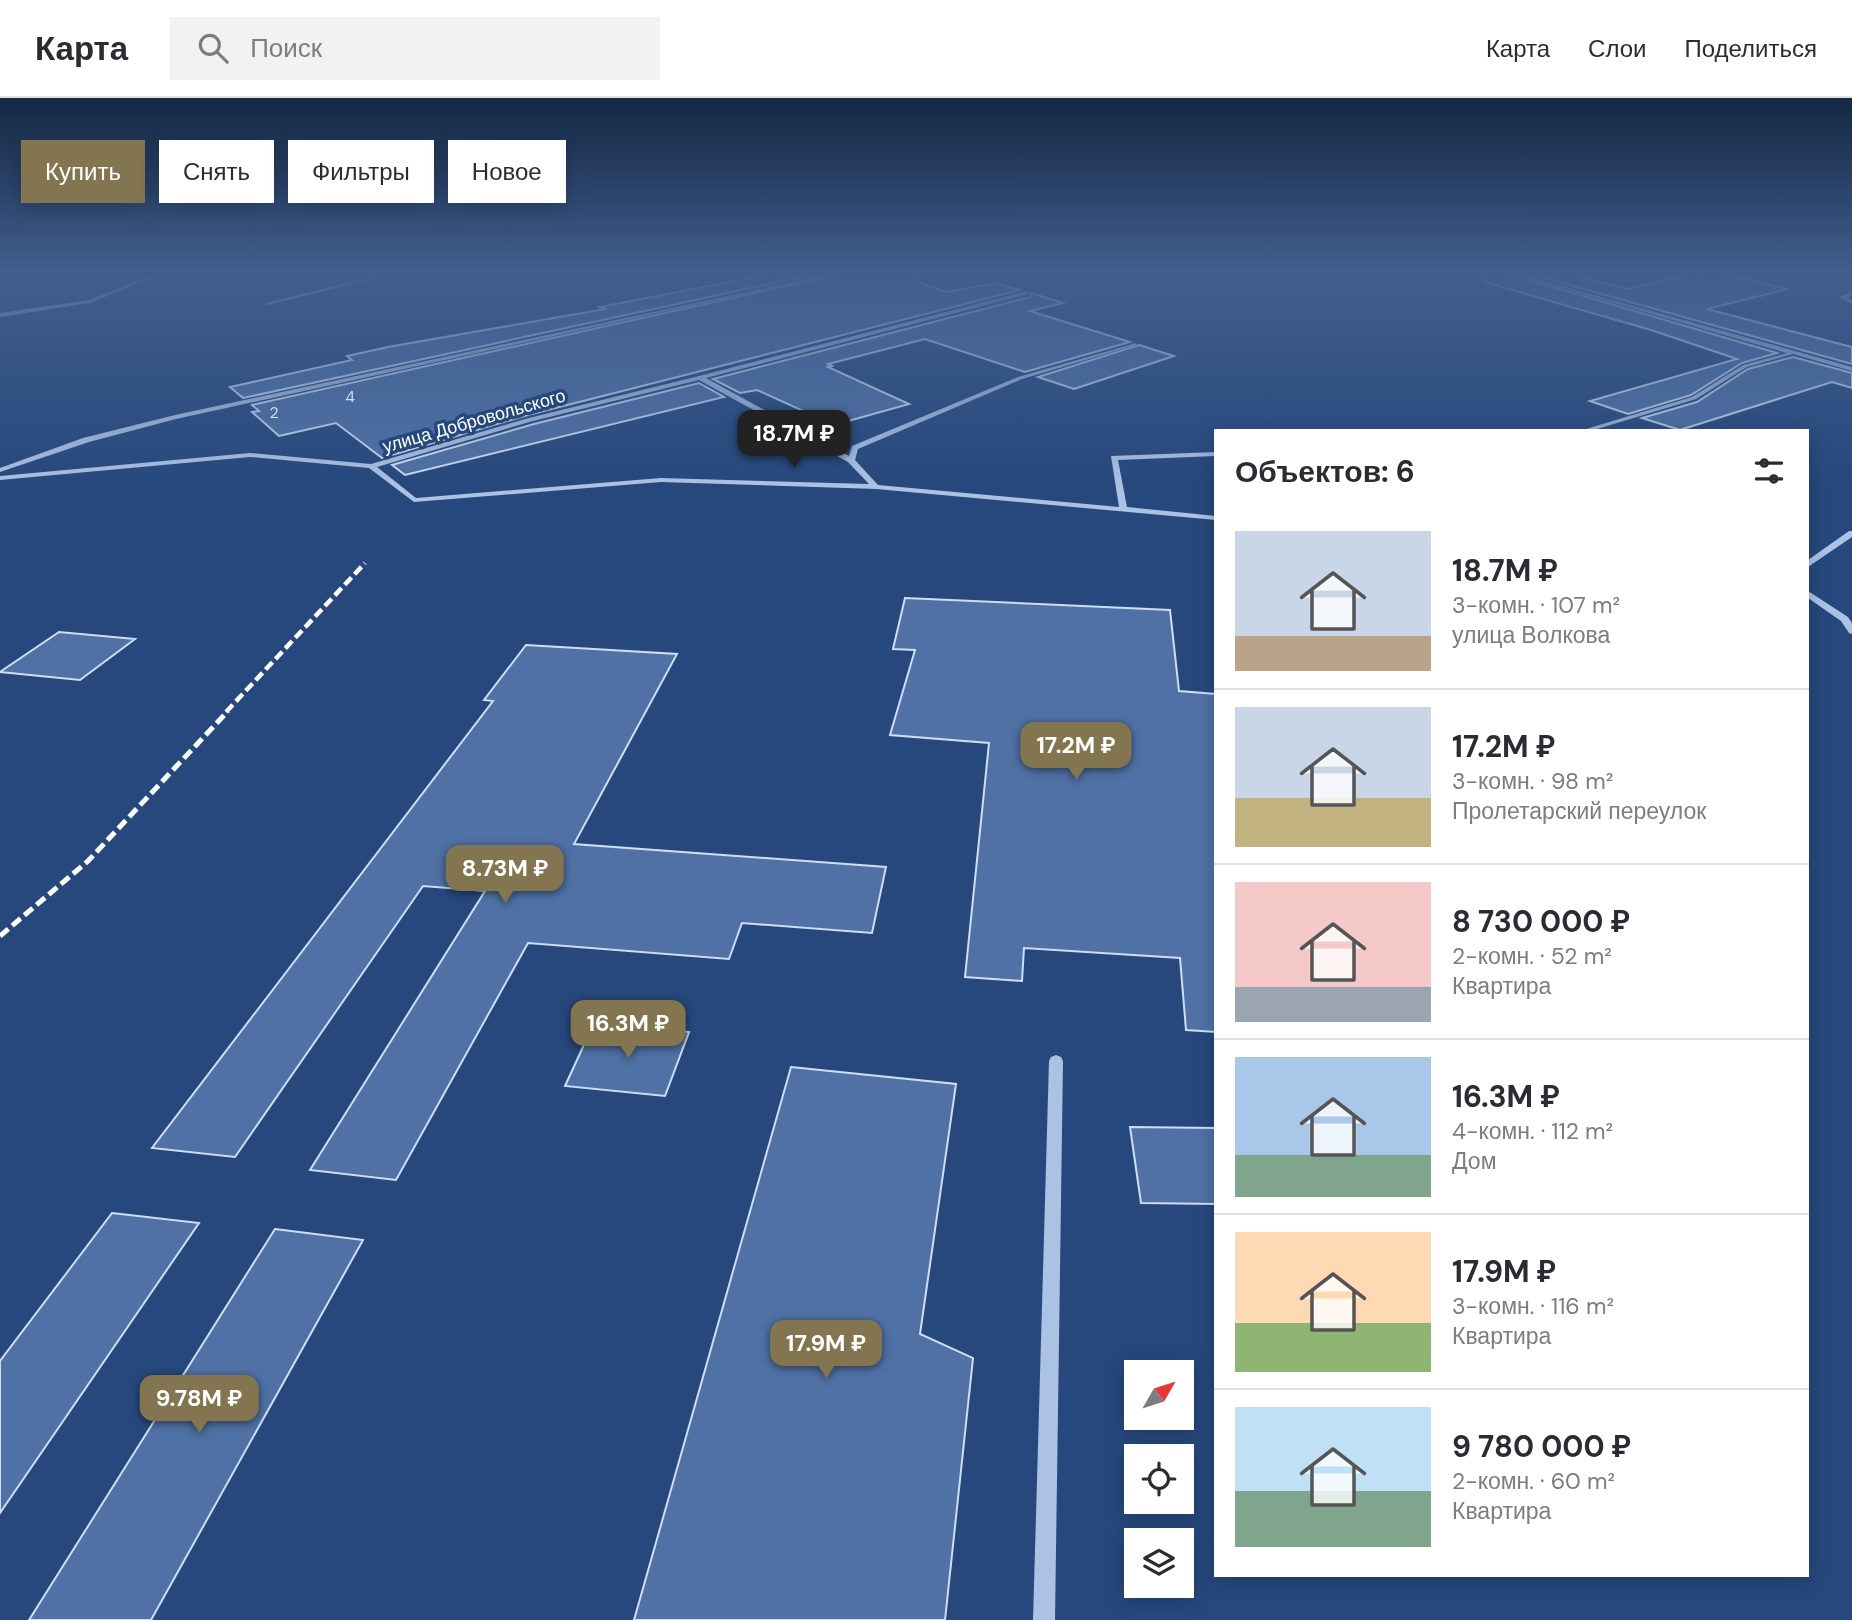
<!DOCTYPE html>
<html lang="ru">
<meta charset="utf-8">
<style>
:root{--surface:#fff;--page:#f2f2f3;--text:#2b2b33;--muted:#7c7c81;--line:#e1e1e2;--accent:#82754f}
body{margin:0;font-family:"DM Sans",sans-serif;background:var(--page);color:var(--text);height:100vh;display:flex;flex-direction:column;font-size:26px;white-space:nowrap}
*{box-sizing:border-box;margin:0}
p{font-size:23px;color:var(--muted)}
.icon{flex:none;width:38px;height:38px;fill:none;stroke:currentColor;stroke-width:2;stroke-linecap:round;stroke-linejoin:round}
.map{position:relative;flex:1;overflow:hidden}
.sheet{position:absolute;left:1214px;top:331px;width:595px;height:1148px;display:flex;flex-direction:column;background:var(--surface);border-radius:0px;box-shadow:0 4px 18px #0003}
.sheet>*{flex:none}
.guide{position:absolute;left:21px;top:42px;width:665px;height:63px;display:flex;gap:14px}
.needle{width:46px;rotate:51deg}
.buttons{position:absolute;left:1124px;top:1262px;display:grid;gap:14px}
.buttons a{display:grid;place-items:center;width:70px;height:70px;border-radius:0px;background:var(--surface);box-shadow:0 4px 18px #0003;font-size:35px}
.price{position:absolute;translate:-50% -60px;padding:0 16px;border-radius:14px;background:var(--accent);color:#fff;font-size:23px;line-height:46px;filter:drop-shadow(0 2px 4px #0008)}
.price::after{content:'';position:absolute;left:50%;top:42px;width:21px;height:16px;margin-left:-10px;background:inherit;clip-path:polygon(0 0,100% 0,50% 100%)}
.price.current{background:#222;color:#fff}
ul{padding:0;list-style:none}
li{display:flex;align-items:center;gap:21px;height:175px;padding:0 21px}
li+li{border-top:2px solid var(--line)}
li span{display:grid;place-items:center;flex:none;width:196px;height:140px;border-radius:0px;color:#555}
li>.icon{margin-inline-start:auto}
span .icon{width:84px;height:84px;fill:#fffc;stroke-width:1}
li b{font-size:30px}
h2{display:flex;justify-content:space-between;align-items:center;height:84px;padding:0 21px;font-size:30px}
.tag{padding:0 24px;border-radius:0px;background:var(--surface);box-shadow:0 4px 18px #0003;font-size:24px;line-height:63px}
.tag.current{background:var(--accent);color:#fff}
header{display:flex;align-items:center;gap:42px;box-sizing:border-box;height:98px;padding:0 35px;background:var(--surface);border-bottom:2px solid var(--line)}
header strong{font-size:33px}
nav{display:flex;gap:38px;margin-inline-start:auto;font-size:24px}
.search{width:490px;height:63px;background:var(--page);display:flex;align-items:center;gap:18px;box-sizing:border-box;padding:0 24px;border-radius:0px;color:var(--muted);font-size:26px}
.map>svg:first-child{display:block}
.building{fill:#4f71a5;stroke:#ceddf4;stroke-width:2}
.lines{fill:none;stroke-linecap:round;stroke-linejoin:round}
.minor{fill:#abc2e4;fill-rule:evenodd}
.rail-far1{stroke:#fff;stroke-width:4.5;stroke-dasharray:10 4.5;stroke-linecap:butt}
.rail{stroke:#fff;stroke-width:5;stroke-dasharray:11 5;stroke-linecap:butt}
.labels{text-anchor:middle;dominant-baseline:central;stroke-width:7;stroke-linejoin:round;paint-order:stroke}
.far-number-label{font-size:16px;fill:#d3dce8}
.far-street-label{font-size:18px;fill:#fff;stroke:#26487c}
</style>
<header>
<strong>Карта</strong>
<div class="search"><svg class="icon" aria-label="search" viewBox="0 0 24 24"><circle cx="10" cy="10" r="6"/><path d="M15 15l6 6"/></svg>Поиск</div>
<nav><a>Карта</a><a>Слои</a><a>Поделиться</a></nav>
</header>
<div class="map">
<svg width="1852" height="1522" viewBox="0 0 1852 1522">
<rect width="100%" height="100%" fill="#26487c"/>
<g class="building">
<path d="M776,175H820L243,300L230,289L352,262L347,258L388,249L605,211L600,209Z"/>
<path d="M845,175H914L915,183L946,194L996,185L1020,192L528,317L382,360L336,325L279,338L252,314L259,313L252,307Z"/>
<path d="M1485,175H1505L1777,255L1742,265L1691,297L1628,316L1590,303L1737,261L1651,232L1484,184Z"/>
<path d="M1526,175H1581V179L1627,191L1698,175H1719L1788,191L1707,211L1852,249V266Z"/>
<path d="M1031,195L1063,205L1030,213L1130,244L1025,274L925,241L828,266L832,268L828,269L909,306L834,327L757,292L740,295L713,281L1030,199Z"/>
<path d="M1139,247L1174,258L1074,291L1038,279Z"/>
<path d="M1793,259L1852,275V290L1832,284L1680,332L1642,320L1697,304L1748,271Z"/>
<path d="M699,285L724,299L405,377L392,367L534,326Z"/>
<path d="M905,500L1170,512L1179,593L1216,596V934L1186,932L1180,860L1024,850L1022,883L965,879L989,645L890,637L915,552L893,551Z"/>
<path d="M59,534L135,541L80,582L0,574Z"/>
<path d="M526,547L677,556L574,746L886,769L872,835L742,825L729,861L528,845L396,1082L310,1072L485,793L423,788L235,1059L152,1050L493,603L484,602Z"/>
<path d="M594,925L689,934L665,998L565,988Z"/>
<path d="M791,969L956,986L920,1236L973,1260L945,1522H634Z"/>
<path d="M1130,1029L1216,1030V1106L1141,1105Z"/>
<path d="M112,1115L199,1125L0,1415V1263Z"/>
<path d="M275,1131L363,1142L151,1522H29Z"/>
</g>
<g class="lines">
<g class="minor">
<path d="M178,175H190L144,183L90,205L0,219V215L89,202L141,181Z"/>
<path d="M388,175H396L268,207L265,205Z"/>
<path d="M833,175H842L176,321L89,344L0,374V370L83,340L175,317Z"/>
<path d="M1508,175H1516L1852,269V273L1793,256L1747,269L1696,301L1594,332H1585L1586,331L1692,299L1743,267L1787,255Z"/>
<path d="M1027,193L1029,196L706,280L849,358L852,348L1018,279L1136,245V247L1022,281L858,351L855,362L878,387L1119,409L1111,358L1216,354V358L1118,362L1127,409L1216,418V422L876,391L661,384L414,404L369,370L250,359L0,382V378L250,355L371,366L529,320L699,278ZM699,282L848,364L869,386L661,380L416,400L377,369L533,323Z"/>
<path d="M1852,194V198L1846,199L1852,202V206L1838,199Z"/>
<path d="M1849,433H1852V439L1808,469V462Z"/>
<path d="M1808,493L1848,519L1852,525V536L1849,535L1841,523L1808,500Z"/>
<path d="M1056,957L1061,959L1063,963L1055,1522H1033L1049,963L1051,959Z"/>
</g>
<path class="rail-far1" d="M226,614L365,465"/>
<path class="rail" d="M0,838L88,763L228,613"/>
</g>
<linearGradient id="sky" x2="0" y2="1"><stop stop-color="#152844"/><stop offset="0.45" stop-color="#415e8e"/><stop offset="1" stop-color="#415e8e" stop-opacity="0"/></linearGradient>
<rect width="1852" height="388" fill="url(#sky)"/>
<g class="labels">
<g class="far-number-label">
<text x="350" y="298">4</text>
<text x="274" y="314">2</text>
</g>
<g class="far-street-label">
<text transform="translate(474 323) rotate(-16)">улица Добровольского</text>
</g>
</g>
</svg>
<div class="buttons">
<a><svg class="needle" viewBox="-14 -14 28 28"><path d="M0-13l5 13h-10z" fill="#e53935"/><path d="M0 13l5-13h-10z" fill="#7c7c81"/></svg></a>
<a><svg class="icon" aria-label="locate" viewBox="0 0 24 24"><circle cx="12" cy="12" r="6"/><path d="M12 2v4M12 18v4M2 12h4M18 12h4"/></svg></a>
<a><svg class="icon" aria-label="layers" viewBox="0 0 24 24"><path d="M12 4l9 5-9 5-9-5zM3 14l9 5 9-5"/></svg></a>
</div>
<b class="price current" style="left:794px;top:372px">18.7M ₽</b>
<b class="price" style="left:1076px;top:684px">17.2M ₽</b>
<b class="price" style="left:505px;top:807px">8.73M ₽</b>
<b class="price" style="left:628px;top:962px">16.3M ₽</b>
<b class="price" style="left:826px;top:1282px">17.9M ₽</b>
<b class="price" style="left:199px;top:1337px">9.78M ₽</b>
<div class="guide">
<a class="tag current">Купить</a>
<a class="tag">Снять</a>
<a class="tag">Фильтры</a>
<a class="tag">Новое</a>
</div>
<section class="sheet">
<h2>Объектов: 6<svg class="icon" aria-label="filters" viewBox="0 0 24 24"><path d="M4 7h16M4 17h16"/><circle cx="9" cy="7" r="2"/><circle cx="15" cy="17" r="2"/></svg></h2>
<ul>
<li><span style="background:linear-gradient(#c9d6e8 75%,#b9a48a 0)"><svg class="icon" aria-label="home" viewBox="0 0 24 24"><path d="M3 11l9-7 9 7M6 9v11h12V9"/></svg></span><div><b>18.7M ₽</b><p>3-комн. · 107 m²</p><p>улица Волкова</p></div></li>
<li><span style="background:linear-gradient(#c9d6e8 65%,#c2b280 0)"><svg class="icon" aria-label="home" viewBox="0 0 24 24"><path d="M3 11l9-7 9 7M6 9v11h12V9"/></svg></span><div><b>17.2M ₽</b><p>3-комн. · 98 m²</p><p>Пролетарский переулок</p></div></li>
<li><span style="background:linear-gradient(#f6c9c9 75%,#9aa5b1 0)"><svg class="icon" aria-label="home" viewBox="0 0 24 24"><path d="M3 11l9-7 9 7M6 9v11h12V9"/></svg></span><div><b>8 730 000 ₽</b><p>2-комн. · 52 m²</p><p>Квартира</p></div></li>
<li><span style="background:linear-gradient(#a9c7e8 70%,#7fa58c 0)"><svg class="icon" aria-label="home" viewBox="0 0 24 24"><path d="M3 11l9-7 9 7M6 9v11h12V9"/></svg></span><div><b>16.3M ₽</b><p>4-комн. · 112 m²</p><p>Дом</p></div></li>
<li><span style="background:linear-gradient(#ffd9b3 65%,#8fb573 0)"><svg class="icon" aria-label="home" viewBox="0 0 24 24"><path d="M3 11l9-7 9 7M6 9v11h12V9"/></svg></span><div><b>17.9M ₽</b><p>3-комн. · 116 m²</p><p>Квартира</p></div></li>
<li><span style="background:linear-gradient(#bfe0f5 60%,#7fa58c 0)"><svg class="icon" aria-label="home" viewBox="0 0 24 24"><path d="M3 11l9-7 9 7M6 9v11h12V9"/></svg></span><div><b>9 780 000 ₽</b><p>2-комн. · 60 m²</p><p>Квартира</p></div></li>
</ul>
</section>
</div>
